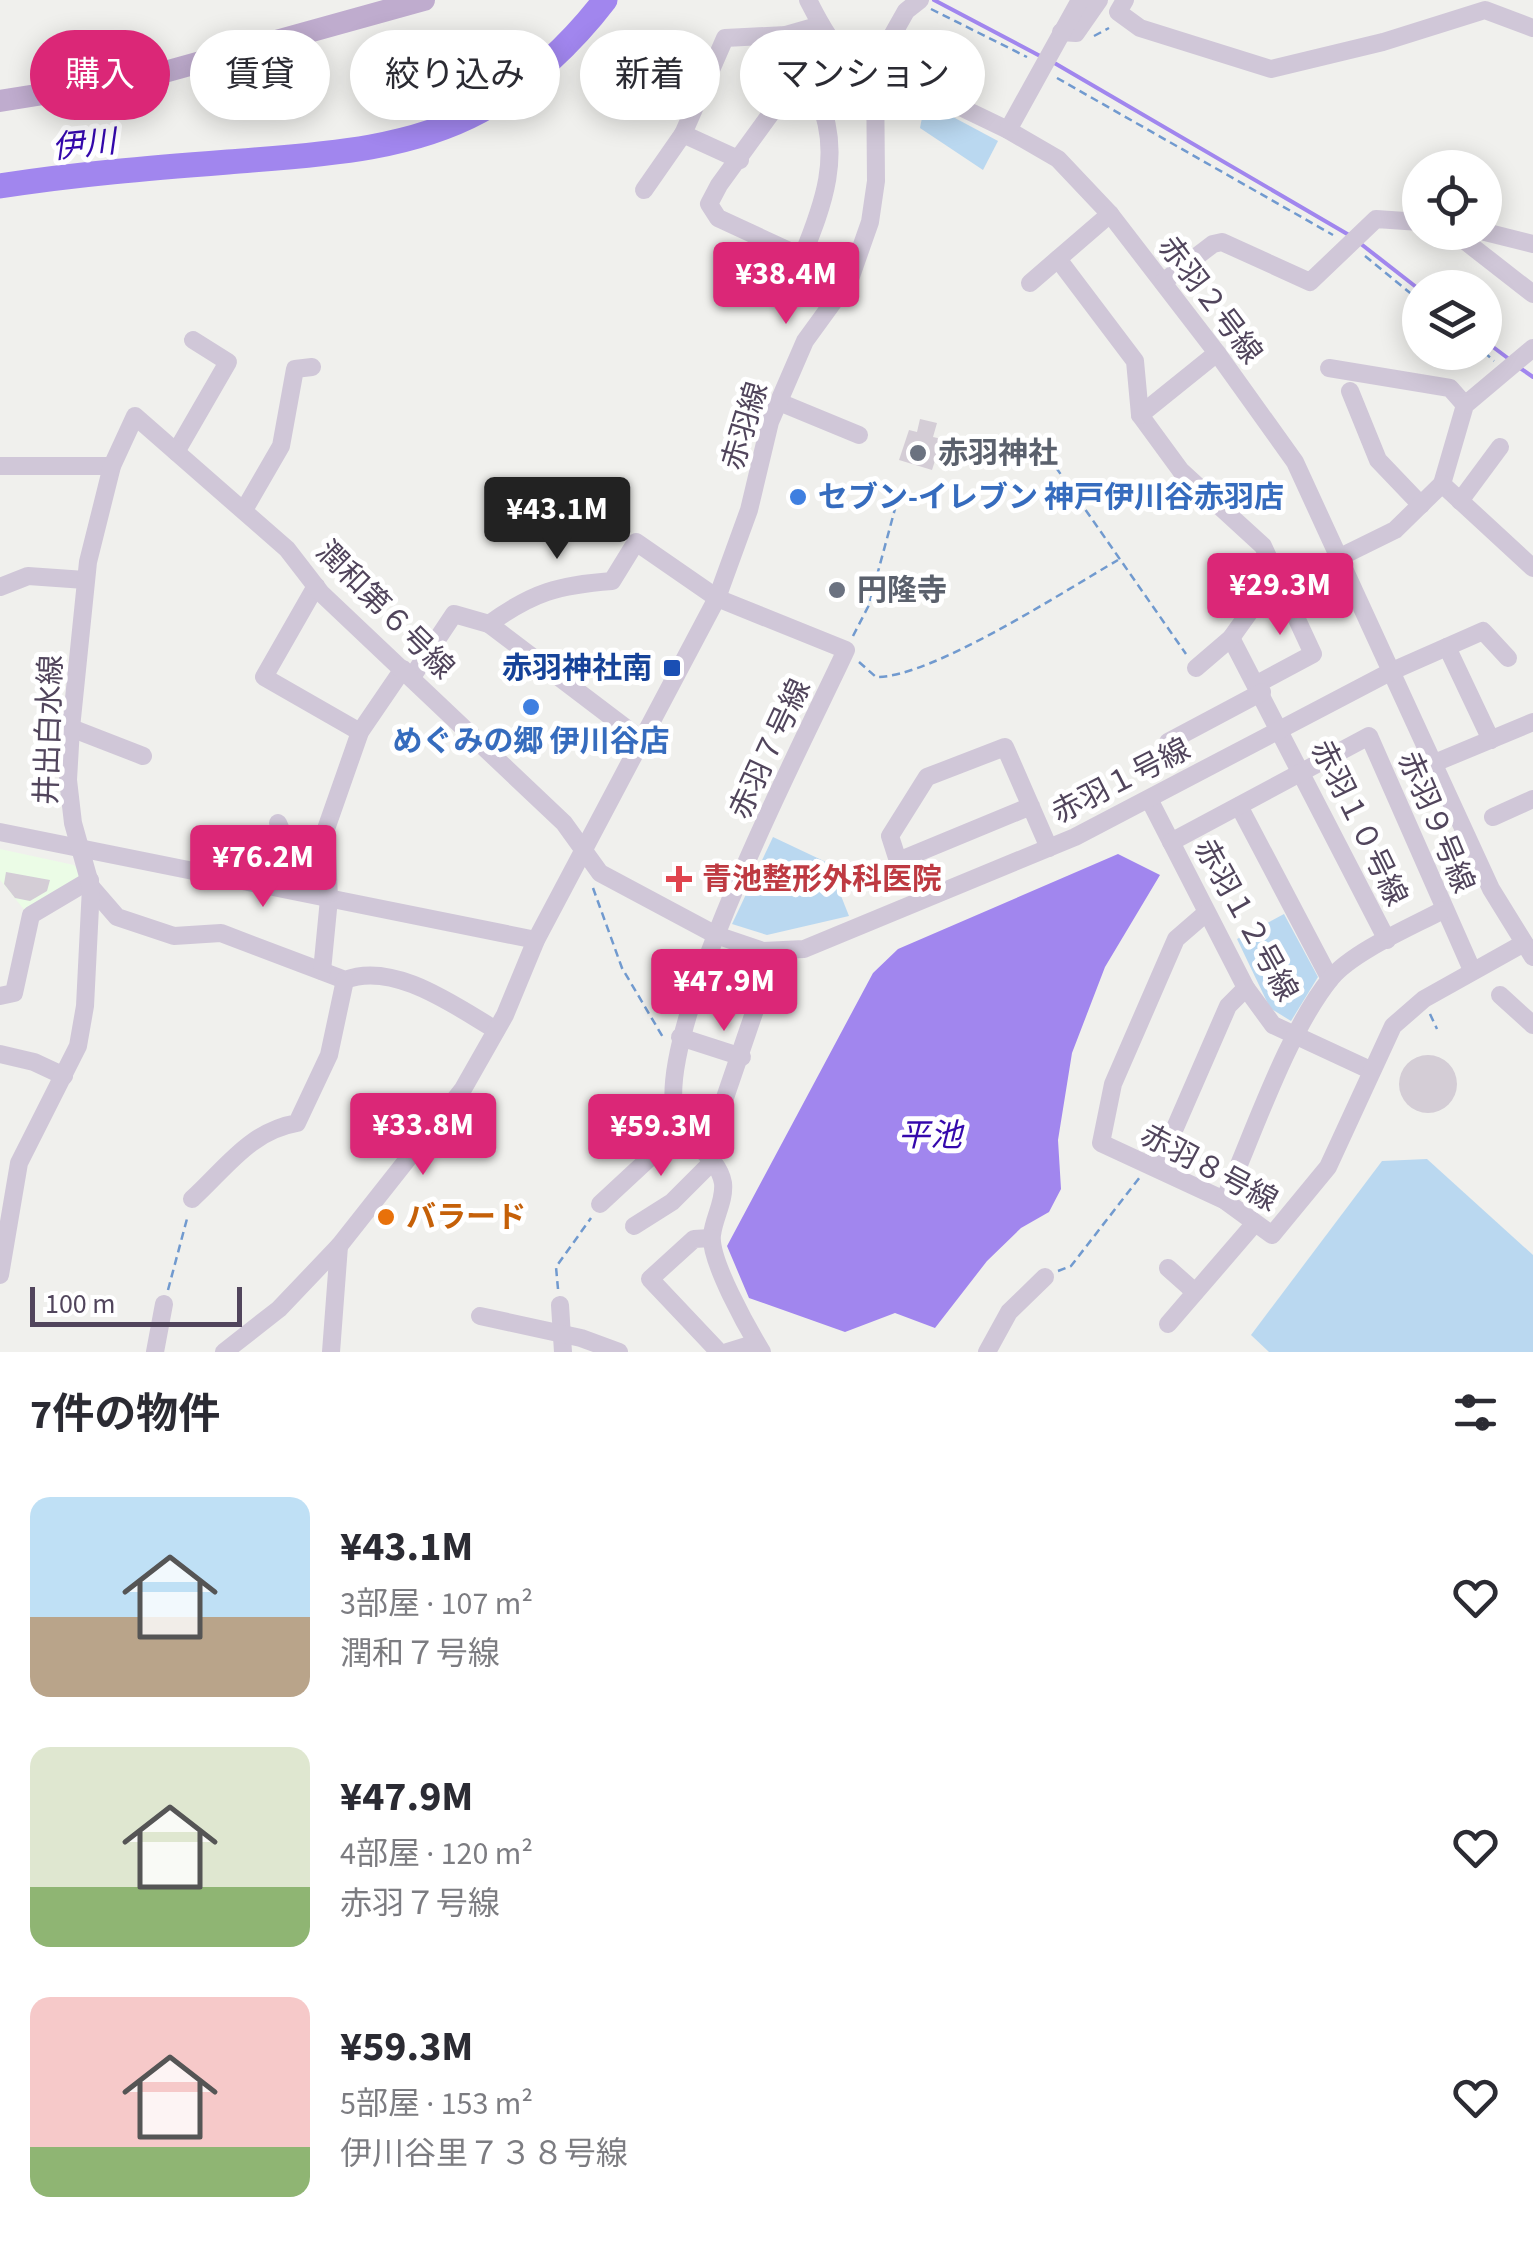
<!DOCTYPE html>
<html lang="ja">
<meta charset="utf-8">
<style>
:root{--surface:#fff;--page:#f2f2f3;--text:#2b2b33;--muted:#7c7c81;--accent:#db2777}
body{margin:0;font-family:"Source Sans 3","Noto Sans JP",sans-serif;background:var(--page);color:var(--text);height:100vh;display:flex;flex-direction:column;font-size:38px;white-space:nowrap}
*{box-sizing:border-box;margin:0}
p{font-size:32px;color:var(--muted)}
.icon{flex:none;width:55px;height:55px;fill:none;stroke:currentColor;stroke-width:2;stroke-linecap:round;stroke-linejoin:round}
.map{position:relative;height:1352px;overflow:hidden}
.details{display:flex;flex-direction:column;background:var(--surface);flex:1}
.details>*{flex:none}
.hud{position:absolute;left:30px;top:30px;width:1000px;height:90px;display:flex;gap:20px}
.controls{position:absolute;left:1402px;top:150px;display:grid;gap:20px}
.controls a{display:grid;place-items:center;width:100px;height:100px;border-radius:50%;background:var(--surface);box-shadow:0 5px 25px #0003;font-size:50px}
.scale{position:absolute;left:30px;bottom:25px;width:212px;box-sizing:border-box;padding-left:10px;border:5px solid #51455c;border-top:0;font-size:28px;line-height:35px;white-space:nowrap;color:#51455c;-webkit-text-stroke:8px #fff;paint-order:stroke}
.price{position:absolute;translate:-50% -85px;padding:0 22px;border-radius:10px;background:var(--accent);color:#fff;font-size:32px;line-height:65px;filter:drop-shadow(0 2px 5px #0008)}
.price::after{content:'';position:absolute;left:50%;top:60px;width:30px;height:22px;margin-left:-15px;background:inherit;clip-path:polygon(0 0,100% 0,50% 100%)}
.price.active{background:#222;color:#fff}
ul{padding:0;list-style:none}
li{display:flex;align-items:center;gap:30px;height:250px;padding:0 30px}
li span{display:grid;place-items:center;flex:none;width:280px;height:200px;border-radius:20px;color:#555}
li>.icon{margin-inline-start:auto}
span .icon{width:120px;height:120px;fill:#fffc;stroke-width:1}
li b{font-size:42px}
h2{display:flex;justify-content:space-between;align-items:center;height:120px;padding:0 30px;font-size:42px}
.pill{padding:0 35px;border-radius:45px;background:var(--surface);box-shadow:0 5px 25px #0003;font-size:35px;line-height:90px}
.pill.active{background:var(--accent);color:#fff}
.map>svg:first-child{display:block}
.commercial{fill:#ebfce6}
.green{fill:#bad8f0}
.water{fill:#a186ee}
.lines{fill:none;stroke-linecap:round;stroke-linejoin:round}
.stream{stroke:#a186ee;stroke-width:4}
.river{stroke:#a186ee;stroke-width:25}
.building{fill:#d4cdd6}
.path{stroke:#719acf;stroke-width:2.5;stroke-dasharray:8 5;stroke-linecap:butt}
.minor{stroke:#d0c7d8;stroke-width:18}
.major{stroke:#bfacce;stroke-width:22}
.worship-dot{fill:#6b7280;stroke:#fff;stroke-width:4}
.shop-dot{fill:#3f7fe0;stroke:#fff;stroke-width:4}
.transit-dot{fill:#1a4fb4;stroke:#fff;stroke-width:4}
.health-dot{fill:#e0444e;stroke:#fff;stroke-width:4}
.food-dot{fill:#e8710a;stroke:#fff;stroke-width:4}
.labels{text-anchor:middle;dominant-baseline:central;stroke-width:10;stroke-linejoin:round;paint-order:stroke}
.street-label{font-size:30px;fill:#51455c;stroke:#fff}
.worship-label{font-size:30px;font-weight:bold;fill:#5b616d;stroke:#fff;text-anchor:start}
.shop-label{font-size:30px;font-weight:bold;fill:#366cbe;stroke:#fff;text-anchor:start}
.transit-label{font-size:30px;font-weight:bold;fill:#164399;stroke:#fff;text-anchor:end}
.health-label{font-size:30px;font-weight:bold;fill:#be3a42;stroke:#fff;text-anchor:start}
.food-label{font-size:30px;font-weight:bold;fill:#c56008;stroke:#fff;text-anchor:start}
.water-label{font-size:32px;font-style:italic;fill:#3408ac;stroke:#fff}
</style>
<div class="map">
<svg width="1533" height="1352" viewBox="0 0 1533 1352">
<rect width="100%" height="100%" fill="#f0f0ed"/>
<path class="commercial" d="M0,849L74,865L83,876L26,912L0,880Z"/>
<g class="green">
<path d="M925,102L998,141L983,170L920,128Z"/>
<path d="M773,837L828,863L849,916L767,935L732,924Z"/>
<path d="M1284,914L1318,977L1291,1021L1270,1008L1237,939Z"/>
<path d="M1427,1159L1533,1255V1352H1269L1251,1335L1382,1161Z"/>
</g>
<path class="water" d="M1118,854L1160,875L1105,967L1072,1053L1058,1140L1061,1189L1049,1212L1021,1228L987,1261L935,1328L895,1313L845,1332L749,1298L727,1246L873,973L898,949Z"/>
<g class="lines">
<g class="stream">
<path d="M934,0L1042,57"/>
<path d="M604,3L612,0"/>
<path d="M1051,61L1349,235"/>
<path d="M1361,244L1420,290"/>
<path d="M1485,341L1509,359"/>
<path d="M1520,368L1533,377"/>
</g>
<path class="river" d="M0,186C76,174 151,168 228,162C312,155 404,152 480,111C528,85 573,42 605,0"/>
</g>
<g class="building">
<path d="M920,419L937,423L933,437L942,439L932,470L899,460L909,430L917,432Z"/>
<path d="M6,872L50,880L47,891L30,901L15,898L4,884Z"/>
<circle cx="1428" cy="1084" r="29"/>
</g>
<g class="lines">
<g class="path">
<path d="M931,9L1027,57"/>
<path d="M1094,36L1109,28"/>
<path d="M1057,78L1333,235"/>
<path d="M1365,256L1420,301"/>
<path d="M1484,352L1494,361"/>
<path d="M1041,446L1186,654"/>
<path d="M853,636L869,605L899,494"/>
<path d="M859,662L876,677C931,678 1066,590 1118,560"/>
<path d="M593,888L622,968L664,1039"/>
<path d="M1430,1014L1437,1029"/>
<path d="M1058,1271L1071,1266L1140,1177"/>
<path d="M558,1289L556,1267L591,1218"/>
<path d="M168,1290L188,1215"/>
</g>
<g class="minor">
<path d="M808,0C825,32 836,60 875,66L1008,130L1058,159L1110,214L1217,353L1295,462L1491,889L1533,957"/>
<path d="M1125,0L1118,12L1140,28L1271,69L1383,42L1485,10L1533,28"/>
<path d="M1061,32L1076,33L1099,0"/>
<path d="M786,35C795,58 809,77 818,98C843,153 823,206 802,257"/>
<path d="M801,72L719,185L709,204L718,218L850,279"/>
<path d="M1008,130L1080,0"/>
<path d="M740,160L683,134L725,38L786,35L821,25"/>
<path d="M644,190L683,134"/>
<path d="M1464,232L1465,241L1533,294"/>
<path d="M1485,232L1533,244"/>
<path d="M1058,259L1135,361L1140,415L1181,471L1263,546L1313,654L1257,684"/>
<path d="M1163,282L1213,244L1222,242L1310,282L1376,219L1420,222"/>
<path d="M1030,283L1110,214"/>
<path d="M1533,348L1465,405L1442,484L1533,568"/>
<path d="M1329,368L1450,388L1465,405"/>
<path d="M1350,391L1378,460L1421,505"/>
<path d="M779,402L859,435"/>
<path d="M1140,415L1217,353"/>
<path d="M176,452L228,362L193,340"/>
<path d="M0,466H112"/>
<path d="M1460,501L1500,447"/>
<path d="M244,510L281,446L295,369L312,367"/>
<path d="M316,586L264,677L360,732"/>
<path d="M0,587L28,576L85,580"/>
<path d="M489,624L643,741"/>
<path d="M1231,638L1387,940"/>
<path d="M1447,647L1491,740"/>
<path d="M1196,668L1231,638L1261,596L1395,530L1442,484"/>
<path d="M412,677L454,614L489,624C533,592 559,585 612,581L636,542L717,598L846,650C806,737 651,1034 676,1116C684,1143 718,1154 723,1183C725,1201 714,1217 712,1235C709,1260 748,1329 762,1352"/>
<path d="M71,728L143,756"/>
<path d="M1168,742L1262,692"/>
<path d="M1432,764L1533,722"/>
<path d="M1149,799L1246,988L1273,1025L1370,1070"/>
<path d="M1031,806L898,861L890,836L927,777L1005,747L1049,848"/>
<path d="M1239,806L1330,979"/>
<path d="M1493,817L1533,799"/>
<path d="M278,823L287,844L325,849"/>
<path d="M0,832L536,940"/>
<path d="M1171,842L1369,736L1472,970"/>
<path d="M91,887L117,917L174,936L221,933L345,980C394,961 455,1006 496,1030"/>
<path d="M1206,913L1176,939L1113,1084L1101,1143L1224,1200L1272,1235L1328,1167L1393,1026L1424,999L1524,943"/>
<path d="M322,971L329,899L326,829L360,732L403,669"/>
<path d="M1500,995L1533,1025"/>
<path d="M0,996L14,993L31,915L90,880"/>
<path d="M680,1037L742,1057"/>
<path d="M0,1054L34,1062L64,1076"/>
<path d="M716,1124L756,1007L763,951"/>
<path d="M1158,1167L1228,1006L1246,988"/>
<path d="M192,1199C226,1168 250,1131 297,1123L329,1055L345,980"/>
<path d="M1224,1200C1253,1135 1287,1032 1331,978C1354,951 1411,927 1443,910"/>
<path d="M600,1204L683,1127"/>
<path d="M634,1226L672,1202L713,1161"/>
<path d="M711,1238L694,1239L650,1279L719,1352"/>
<path d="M1168,1268L1195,1292"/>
<path d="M0,1275L19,1163L78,1046L85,1006L91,887L73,823L68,780L71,728L88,562L112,466L135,416L287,549L321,593L564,823L600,873L716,935L763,951L804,949L1075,837L1390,672L1483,631L1508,658"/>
<path d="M560,1305L563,1352"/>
<path d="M480,1316L581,1338L619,1352"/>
<path d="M1168,1324L1255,1223"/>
<path d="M155,1352L164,1304"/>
<path d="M224,1352L279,1309L339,1246L463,1089L505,1015L536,940L717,598L749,510L770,422L805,341L850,279L870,222L876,181L875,66L906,11L920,0"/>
<path d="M331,1352L339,1246"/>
<path d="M727,1352L756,1343"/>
<path d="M987,1352L1009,1312L1045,1277"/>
</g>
<path class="major" d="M0,101L143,78L424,0"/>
</g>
<g class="worship-dot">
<circle cx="918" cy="453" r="10"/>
<circle cx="837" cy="590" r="10"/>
</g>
<g class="shop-dot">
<circle cx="798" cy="497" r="10"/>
<circle cx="531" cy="707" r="10"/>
</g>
<rect class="transit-dot" x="662" y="658" width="20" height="20" rx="5"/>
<path class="health-dot" d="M674 864h10v10h10v10h-10v10h-10v-10h-10v-10h10z"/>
<circle class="food-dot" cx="386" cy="1217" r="10"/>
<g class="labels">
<g class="street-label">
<text transform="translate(1210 300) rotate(53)">赤羽２号線</text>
<text transform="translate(745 426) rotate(-73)">赤羽線</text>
<text transform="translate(385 610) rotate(45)">潤和第６号線</text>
<text transform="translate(49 730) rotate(-88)">井出白水線</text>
<text transform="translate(770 749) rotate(-65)">赤羽７号線</text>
<text transform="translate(1121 781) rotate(-27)">赤羽１号線</text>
<text transform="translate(1436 822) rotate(67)">赤羽９号線</text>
<text transform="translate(1359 823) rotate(64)">赤羽１０号線</text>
<text transform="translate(1246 920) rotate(61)">赤羽１２号線</text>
<text transform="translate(1209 1168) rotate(28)">赤羽８号線</text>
</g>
<g class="worship-label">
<text x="938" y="453">赤羽神社</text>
<text x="857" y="590">円隆寺</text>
</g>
<g class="shop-label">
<text x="818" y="497">セブン-イレブン 神戸伊川谷赤羽店</text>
<text x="531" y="741" text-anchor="middle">めぐみの郷 伊川谷店</text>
</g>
<g class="transit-label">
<text x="652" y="668">赤羽神社南</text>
</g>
<g class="health-label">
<text x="702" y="879">青池整形外科医院</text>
</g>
<g class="food-label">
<text x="406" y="1217">バラード</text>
</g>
<g class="water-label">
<text transform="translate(84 145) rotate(-6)">伊川</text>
<text x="930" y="1136">平池</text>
</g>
</g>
</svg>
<div class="controls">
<a><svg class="icon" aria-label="locate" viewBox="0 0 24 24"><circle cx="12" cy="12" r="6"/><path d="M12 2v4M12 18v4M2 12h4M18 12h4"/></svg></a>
<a><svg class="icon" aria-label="layers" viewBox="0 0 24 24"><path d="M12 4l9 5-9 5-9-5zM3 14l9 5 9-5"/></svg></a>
</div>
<div class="scale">100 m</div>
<b class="price" style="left:786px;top:327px">¥38.4M</b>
<b class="price active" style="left:557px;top:562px">¥43.1M</b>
<b class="price" style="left:1280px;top:638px">¥29.3M</b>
<b class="price" style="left:263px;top:910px">¥76.2M</b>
<b class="price" style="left:724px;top:1034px">¥47.9M</b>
<b class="price" style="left:423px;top:1178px">¥33.8M</b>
<b class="price" style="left:661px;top:1179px">¥59.3M</b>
<div class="hud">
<a class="pill active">購入</a>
<a class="pill">賃貸</a>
<a class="pill">絞り込み</a>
<a class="pill">新着</a>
<a class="pill">マンション</a>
</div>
</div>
<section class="details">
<h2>7件の物件<svg class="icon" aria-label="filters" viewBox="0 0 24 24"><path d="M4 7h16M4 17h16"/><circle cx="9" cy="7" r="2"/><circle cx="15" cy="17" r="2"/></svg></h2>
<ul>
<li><span style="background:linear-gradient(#bfe0f5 60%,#b9a48a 0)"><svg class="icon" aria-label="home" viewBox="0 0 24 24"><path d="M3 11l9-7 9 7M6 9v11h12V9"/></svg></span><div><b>¥43.1M</b><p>3部屋 · 107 m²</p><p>潤和７号線</p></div><svg class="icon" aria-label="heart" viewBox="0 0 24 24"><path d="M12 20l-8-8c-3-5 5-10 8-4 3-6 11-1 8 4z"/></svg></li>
<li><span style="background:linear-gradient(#dfe7d0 70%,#8fb573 0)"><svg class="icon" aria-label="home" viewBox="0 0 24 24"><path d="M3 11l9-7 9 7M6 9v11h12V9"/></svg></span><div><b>¥47.9M</b><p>4部屋 · 120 m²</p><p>赤羽７号線</p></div><svg class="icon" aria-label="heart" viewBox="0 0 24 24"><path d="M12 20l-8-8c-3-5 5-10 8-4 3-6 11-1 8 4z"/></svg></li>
<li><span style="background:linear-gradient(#f6c9c9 75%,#8fb573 0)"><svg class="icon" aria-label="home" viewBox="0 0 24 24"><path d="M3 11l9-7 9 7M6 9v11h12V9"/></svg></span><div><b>¥59.3M</b><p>5部屋 · 153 m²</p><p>伊川谷里７３８号線</p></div><svg class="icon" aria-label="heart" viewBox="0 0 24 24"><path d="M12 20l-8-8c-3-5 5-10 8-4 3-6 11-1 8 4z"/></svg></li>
</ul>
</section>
